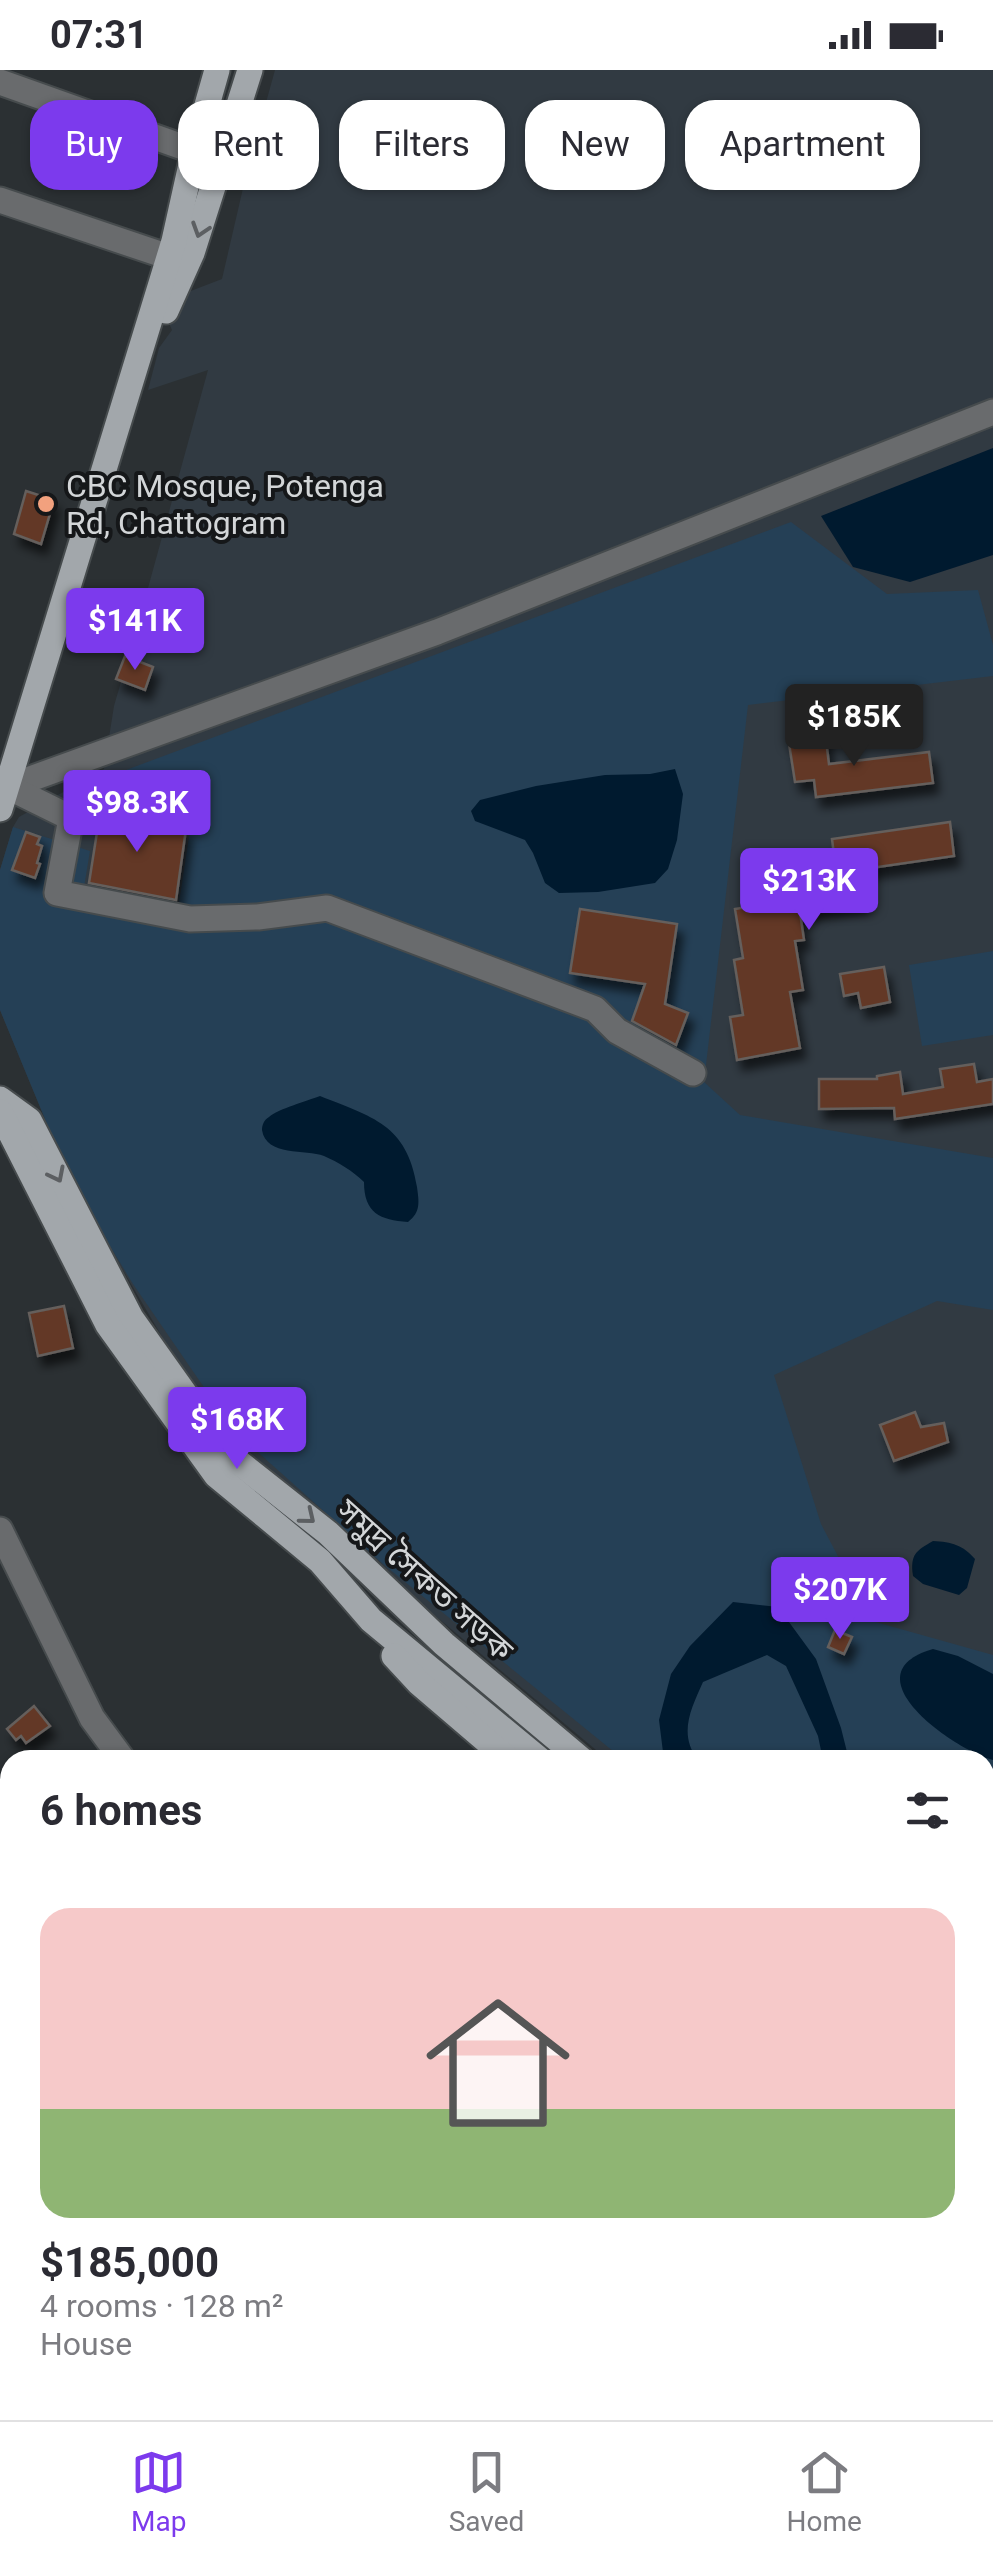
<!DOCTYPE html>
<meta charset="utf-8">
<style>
:root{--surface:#fff;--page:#f7f7f7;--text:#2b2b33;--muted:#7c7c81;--line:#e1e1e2;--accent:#7c3aed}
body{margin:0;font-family:Roboto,"Noto Sans Bengali",sans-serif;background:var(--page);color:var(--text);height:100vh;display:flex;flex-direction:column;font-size:38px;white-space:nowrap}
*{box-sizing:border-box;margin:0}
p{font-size:32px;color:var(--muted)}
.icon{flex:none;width:55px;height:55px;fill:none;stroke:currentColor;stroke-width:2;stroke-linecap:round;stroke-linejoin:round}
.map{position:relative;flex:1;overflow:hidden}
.panel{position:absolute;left:0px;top:1680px;width:995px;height:670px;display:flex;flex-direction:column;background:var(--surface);border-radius:30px 30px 0 0;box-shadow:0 2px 8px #0004}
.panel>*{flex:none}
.guide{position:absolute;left:30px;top:30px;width:935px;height:90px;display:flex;gap:20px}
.price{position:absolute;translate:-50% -85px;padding:0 22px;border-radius:10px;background:var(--accent);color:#fff;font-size:32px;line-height:65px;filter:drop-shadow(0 2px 5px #0008)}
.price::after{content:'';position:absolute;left:50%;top:60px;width:30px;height:22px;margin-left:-15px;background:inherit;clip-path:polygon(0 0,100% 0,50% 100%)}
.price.on{background:#222;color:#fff}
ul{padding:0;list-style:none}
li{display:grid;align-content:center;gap:20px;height:530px;padding:0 40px}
li span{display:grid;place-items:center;height:310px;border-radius:30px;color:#555}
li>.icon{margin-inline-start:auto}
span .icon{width:180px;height:180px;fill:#fffc;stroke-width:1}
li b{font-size:42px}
h2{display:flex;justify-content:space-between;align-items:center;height:120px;padding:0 40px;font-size:42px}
.tag{padding:0 35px;border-radius:30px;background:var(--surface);box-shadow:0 2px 8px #0004;font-size:35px;line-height:90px}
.tag.on{background:var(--accent);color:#fff}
.status{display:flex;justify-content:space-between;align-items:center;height:70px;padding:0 50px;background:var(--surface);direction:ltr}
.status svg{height:28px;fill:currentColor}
.tab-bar{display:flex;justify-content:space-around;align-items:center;height:140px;border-top:2px solid var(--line);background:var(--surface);font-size:28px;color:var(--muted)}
.tab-bar a{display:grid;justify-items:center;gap:5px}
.tab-bar .on{color:var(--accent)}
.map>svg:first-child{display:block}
.built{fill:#313a42}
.green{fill:#254056}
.water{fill:#001a2f}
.building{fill:#633927;stroke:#655f5c;stroke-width:2.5;filter:url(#shadow)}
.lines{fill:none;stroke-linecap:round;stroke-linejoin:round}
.minor-casing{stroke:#464b4d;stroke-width:29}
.major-casing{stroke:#464b4d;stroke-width:29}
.minor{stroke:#696b6d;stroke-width:25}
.major{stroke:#a2a7ab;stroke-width:25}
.oneway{stroke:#5c5f62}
.poi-dot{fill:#f2a17e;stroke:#151719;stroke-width:4}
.labels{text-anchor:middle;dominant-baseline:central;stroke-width:8;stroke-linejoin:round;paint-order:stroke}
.poi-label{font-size:32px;fill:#d3d6d8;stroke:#151719;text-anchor:start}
.street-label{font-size:32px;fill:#d3d6d8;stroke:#151719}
</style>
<div class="status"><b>07:31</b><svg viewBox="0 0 49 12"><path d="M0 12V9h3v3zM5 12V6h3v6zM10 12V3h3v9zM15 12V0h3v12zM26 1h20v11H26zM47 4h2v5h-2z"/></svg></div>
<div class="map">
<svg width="993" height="2350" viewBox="0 0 993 2350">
<defs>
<filter id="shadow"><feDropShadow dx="5.5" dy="10" stdDeviation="5" flood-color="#0009"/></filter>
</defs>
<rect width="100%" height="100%" fill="#2b3033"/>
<path class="built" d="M275,0H993V1888L985,1887V1690H608L221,1367L71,1112L0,940V800L13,757L19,747L104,699L114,636L121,612L116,609L125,586L129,587L208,300L148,320L159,278L172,260L167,249L175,227L222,209L247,101Z"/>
<g class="green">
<path d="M791,452L887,524L978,520L993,575V606L748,635L704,1012L740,1045L993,1088V1240L937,1231L774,1305L821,1454L872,1551L993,1585V1877H985V1690H624L383,1494L234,1361L133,1214L71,1112L0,940V800L13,757L90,781L83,823L178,839L191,754L115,741L110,706Z"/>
<path d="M993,881V965L922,976L909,895Z"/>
</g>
<g class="water">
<path d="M993,378V485L910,512L853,497L821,446Z"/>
<path d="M675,699L683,724L677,770L668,799L655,813L598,822L559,823L545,813L533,783L525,770L475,751L471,741L480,730L536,716L605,705L650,704Z"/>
<path d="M320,1026C372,1047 407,1054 417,1117C419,1132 421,1142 408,1152C380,1150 364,1143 364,1112C353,1101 338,1092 324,1086C306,1079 266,1087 262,1060C262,1055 264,1050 269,1047C278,1039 307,1031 320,1026Z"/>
<path d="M933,1471C952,1472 963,1475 975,1489L967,1518L959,1525L923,1514L913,1506C910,1484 916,1481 933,1471Z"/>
<path d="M733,1532L778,1537L816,1589L841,1658L849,1690H823L818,1666L786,1596L767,1585L703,1612C691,1639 678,1664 698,1690H664L659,1650L671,1604L690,1576Z"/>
<path d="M933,1579L958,1586L993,1604V1690C954,1680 846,1604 933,1579Z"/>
<path d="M0,1710L10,1720V1957L2,1969L10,1975V2340H557L572,2350H0Z"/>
</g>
<g class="building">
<path d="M26,421L54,430L41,474L14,464Z"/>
<path d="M125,586L153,597L145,620L116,609Z"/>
<path d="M825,662L829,694L929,682L933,713L816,727L814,710L795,712L788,667Z"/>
<path d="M102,731L111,747L186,759L176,830L89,813L98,756L88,739Z"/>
<path d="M950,752L954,786L857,800L863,832L800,842L804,870L795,871L803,920L790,922L800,978L737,990L730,947L743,945L734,890L743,888L735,839L824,824L819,796L835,793L832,769Z"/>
<path d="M26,762L40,767L37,774L42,776L37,793L40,794L35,808L12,800Z"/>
<path d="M580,839L677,854L665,934L688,943L676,975L632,951L645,914L570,903Z"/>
<path d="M884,897L890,932L861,938L858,923L844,926L840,904Z"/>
<path d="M974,994L977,1012L993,1009V1034L895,1049L894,1038L819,1039V1009H877V1006L900,1002L903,1024L943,1017L940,999Z"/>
<path d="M64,1236L73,1278L38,1286L29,1243Z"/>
<path d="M915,1342L921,1357L944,1353L948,1372L894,1391L880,1355Z"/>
<path d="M835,1560L852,1567L844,1584L828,1577Z"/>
<path d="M34,1636L50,1656L26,1673L21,1666L16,1670L7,1659Z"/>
</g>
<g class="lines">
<g class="minor-casing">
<g id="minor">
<path d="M0,12L194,81"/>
<path d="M0,130L169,187"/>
<path d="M8,717L437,562L993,342"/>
<path d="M8,717L71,748L57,823L190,849L258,847L327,838L595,939L617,961L693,1003"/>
<path d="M0,1460L92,1648L123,1690"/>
<path d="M974,2340L988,2350"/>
</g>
</g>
<g class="major-casing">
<g id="major">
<path d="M166,241L192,183L250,0"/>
<path d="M0,739L174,171L194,81L217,0"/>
<path d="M0,1029L29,1050L131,1248L227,1383L328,1463L444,1574L582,1690"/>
<path d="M0,1042L108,1255L216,1405L320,1491L371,1550L540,1690"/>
<path d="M394,1586L419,1613L509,1690"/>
<path d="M985,1913L993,1914"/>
<path d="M985,1943H993"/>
<path d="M985,1976L993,1982"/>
</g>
</g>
<use href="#minor" class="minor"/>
<use href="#major" class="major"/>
</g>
<defs><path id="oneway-chevron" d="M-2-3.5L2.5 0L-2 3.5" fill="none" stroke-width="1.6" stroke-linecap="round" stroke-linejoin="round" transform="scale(2.5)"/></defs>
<g class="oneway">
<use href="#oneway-chevron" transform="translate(200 160) rotate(108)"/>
<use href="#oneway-chevron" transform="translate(57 1105) rotate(63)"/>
<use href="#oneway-chevron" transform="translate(308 1447) rotate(39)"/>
</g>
<circle class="poi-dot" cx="46" cy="434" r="10"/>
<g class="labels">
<g class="poi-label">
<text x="66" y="416">CBC Mosque, Potenga<tspan x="66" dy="37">Rd, Chattogram</tspan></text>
</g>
<g class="street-label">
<text transform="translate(425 1510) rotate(42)">সমুদ্র সৈকত সড়ক</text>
</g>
</g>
</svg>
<b class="price" style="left:135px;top:603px">$141K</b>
<b class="price on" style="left:854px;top:699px">$185K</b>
<b class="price" style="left:137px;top:785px">$98.3K</b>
<b class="price" style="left:809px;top:863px">$213K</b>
<b class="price" style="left:237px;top:1402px">$168K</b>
<b class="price" style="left:840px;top:1572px">$207K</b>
<div class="guide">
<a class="tag on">Buy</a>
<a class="tag">Rent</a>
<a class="tag">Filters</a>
<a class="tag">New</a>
<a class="tag">Apartment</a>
</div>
<section class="panel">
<h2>6 homes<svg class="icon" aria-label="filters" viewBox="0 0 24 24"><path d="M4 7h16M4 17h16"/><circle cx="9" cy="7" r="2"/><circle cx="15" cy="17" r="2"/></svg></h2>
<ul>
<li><span style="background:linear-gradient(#f6c9c9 65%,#8fb573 0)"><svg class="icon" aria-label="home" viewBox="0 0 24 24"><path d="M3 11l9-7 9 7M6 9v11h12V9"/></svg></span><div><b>$185,000</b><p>4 rooms · 128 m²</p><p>House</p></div></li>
</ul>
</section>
</div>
<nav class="tab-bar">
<a class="on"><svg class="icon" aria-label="map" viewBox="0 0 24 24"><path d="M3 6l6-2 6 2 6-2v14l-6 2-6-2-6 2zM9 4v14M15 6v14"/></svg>Map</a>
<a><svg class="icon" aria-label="saved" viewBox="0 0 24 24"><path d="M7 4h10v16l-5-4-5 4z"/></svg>Saved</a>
<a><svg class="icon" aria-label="home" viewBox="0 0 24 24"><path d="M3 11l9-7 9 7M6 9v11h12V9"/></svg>Home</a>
</nav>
